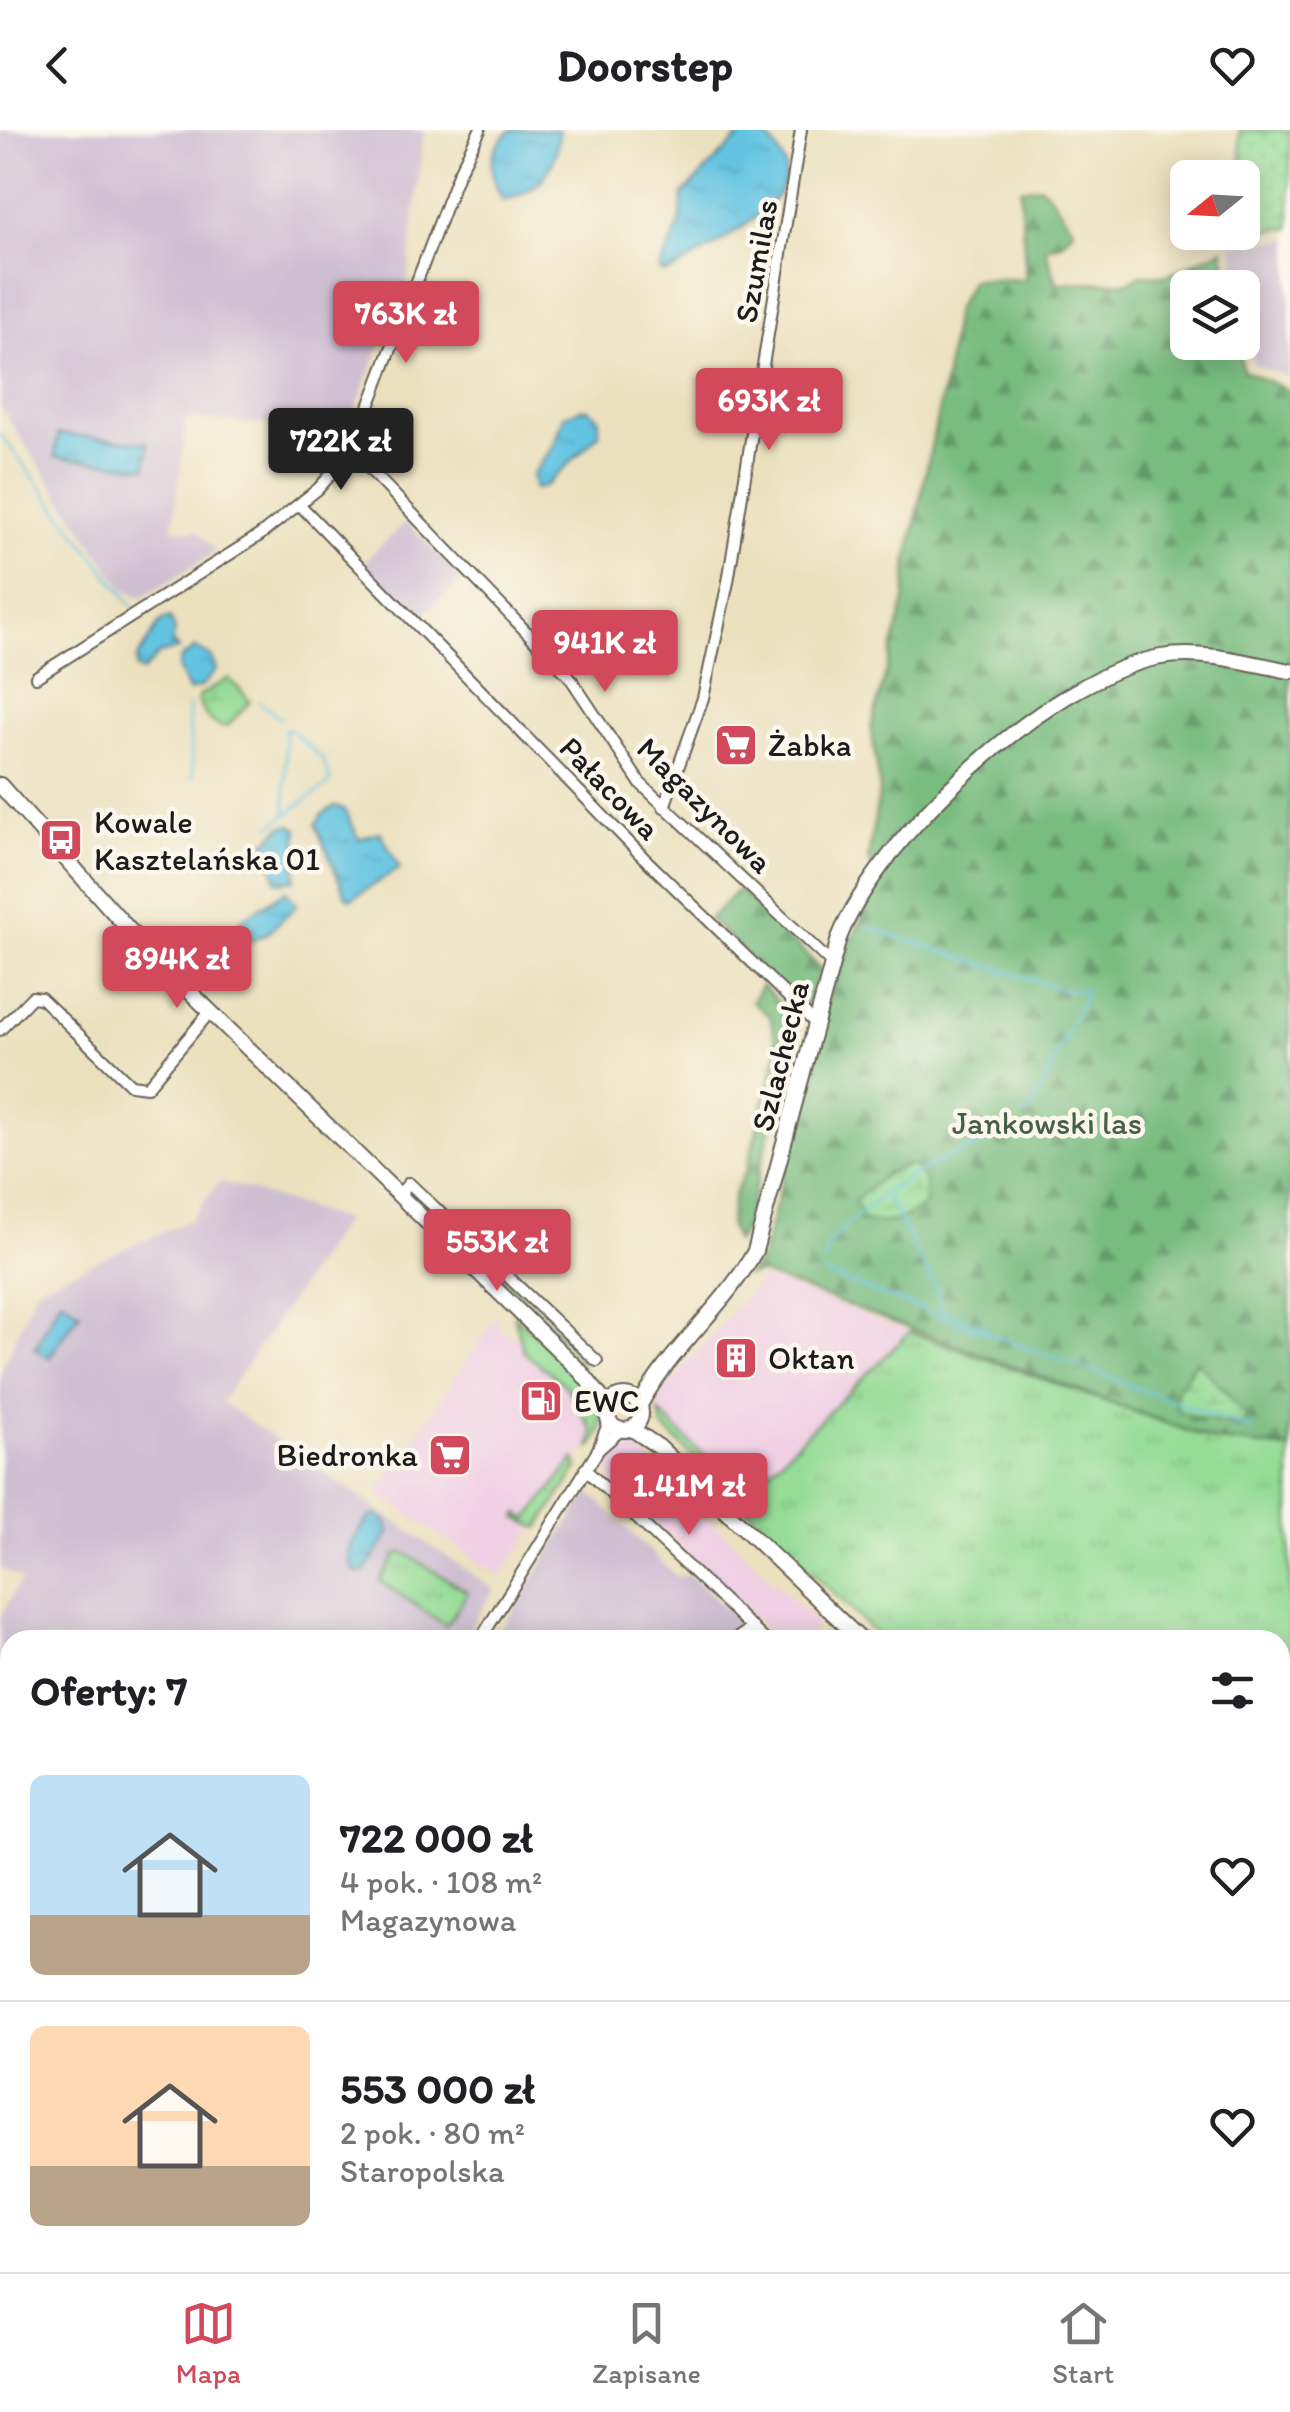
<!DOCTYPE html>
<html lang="pl">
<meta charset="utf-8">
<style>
:root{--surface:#fff;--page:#f2f2f2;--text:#202124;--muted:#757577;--line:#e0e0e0;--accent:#d1495b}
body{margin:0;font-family:Itim,sans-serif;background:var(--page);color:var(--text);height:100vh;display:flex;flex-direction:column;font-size:38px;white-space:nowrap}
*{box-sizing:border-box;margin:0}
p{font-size:32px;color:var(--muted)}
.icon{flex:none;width:55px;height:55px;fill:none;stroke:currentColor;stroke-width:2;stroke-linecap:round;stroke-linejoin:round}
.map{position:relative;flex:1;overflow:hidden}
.side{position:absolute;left:0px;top:1500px;width:1290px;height:642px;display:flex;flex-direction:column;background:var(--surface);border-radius:30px 30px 0 0;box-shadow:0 5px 25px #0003}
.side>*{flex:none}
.needle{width:65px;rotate:252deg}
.fabs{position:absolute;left:1170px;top:30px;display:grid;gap:20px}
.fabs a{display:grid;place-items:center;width:90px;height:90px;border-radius:15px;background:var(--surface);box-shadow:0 5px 25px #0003;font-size:50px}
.price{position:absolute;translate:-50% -85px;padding:0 22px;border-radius:10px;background:var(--accent);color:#fff;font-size:32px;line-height:65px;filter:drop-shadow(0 2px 5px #0008)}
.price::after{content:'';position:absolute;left:50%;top:60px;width:30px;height:22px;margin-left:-15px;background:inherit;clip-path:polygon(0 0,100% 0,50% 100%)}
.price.current{background:#222;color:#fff}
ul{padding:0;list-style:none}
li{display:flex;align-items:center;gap:30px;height:250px;padding:0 30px}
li+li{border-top:2px solid var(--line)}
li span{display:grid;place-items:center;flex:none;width:280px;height:200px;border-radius:15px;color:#555}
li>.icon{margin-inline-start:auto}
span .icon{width:120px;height:120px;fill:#fffc;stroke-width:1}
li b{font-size:42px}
h2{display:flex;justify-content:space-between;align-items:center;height:120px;padding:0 30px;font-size:42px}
header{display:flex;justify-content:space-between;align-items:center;height:130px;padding:0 30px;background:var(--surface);font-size:45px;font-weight:800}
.dock{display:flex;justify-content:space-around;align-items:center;height:140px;border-top:2px solid var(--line);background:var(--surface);font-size:28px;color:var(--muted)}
.dock a{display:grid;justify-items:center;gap:5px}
.dock .current{color:var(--accent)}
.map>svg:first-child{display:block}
.built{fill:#f0d0e4}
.industrial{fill:#cebed1}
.grass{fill:url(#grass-tufts);stroke:#587c59;stroke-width:2.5}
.forest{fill:url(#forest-firs);stroke:#4a6c4e;stroke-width:2.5}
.wetland{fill:url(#wetland-marsh);stroke:#587c59;stroke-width:2.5}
.park{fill:url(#park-dots);stroke:#587c59;stroke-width:2.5}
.water{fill:url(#water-ripples);stroke:#40707f;stroke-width:2.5}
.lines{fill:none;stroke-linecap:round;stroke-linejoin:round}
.stream{stroke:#64c4e2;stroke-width:2.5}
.street-casing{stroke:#656155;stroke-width:14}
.secondary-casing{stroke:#656155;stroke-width:18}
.street{stroke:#fff;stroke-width:10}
.secondary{stroke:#fff;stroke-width:14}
.labels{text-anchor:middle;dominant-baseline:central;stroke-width:9;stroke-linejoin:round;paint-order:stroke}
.street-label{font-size:32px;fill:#1c1c1c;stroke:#fbf7ec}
.poi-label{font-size:32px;fill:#1c1c1c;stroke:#fbf7ec;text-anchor:start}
.park-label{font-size:32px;fill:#465f47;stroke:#fbf7ec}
</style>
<header><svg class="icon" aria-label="back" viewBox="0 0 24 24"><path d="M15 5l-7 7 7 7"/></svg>Doorstep<svg class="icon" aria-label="heart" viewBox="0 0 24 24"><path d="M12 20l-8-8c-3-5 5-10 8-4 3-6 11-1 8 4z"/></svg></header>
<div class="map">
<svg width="1290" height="2142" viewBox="0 0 1290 2142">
<defs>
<pattern id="grass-tufts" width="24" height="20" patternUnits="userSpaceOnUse" patternTransform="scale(2.5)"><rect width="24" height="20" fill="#95dc96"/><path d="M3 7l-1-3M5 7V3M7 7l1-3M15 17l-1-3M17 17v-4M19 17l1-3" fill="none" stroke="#80bc81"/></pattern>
<pattern id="forest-firs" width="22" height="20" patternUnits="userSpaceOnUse" patternTransform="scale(2.5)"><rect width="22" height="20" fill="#78bc7f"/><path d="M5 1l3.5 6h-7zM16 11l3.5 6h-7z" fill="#629867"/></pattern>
<pattern id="wetland-marsh" width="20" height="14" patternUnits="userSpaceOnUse" patternTransform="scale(2.5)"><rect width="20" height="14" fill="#95dc96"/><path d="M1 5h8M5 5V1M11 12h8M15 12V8" fill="none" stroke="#80bc81"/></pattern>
<pattern id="park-dots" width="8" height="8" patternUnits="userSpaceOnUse" patternTransform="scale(2.5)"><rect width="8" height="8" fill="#95dc96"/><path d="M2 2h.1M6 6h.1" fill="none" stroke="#80bc81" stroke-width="1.8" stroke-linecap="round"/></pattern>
<pattern id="water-ripples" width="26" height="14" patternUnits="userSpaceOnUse" patternTransform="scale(2.5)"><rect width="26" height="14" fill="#64c4e2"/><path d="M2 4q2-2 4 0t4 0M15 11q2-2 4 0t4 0" fill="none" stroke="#56a8c1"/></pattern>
</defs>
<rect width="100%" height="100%" fill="#fbf7ec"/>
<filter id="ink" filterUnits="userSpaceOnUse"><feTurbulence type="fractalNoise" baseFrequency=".01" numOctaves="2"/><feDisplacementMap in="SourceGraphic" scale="20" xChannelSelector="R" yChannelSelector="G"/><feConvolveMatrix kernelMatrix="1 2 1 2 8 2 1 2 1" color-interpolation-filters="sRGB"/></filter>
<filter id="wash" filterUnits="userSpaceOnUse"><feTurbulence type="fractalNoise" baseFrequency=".0048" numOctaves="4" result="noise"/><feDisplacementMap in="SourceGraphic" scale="40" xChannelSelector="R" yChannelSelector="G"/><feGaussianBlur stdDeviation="2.25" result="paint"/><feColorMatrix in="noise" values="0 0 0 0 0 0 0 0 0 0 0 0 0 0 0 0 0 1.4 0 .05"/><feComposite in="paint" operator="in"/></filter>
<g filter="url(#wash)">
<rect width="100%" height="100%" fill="#ece1bf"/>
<g class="built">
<path d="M763,1147L910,1202L754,1356L735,1355L659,1282L656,1270Z"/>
<path d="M496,1187L501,1201L521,1208L583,1267L594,1297L590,1313L501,1447L377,1363Z"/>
<path d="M635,1317L818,1494L808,1510H777L612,1351L608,1334L619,1319Z"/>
</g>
<g class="industrial">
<path d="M0,0H424L408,146L339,320L335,325L317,309L293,303V297L186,288L173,399L198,401L216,422L142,467L124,460L0,277Z"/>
<path d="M1290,109V247L1254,235L1232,115Z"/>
<path d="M406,392L461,448L417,491L368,440L365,431Z"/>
<path d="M220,1051L345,1090L221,1272L494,1459L463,1510H10V1550L0,1546V1486L21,1450L0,1437V1244L36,1158L190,1090Z"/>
<path d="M589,1362L677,1447L689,1444L757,1510H494Z"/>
<path d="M0,1581L10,1585V1687L0,1681Z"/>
</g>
<g class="grass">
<path d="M413,1061L580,1222L581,1234L555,1202L518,1174L408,1066Z"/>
<path d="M514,1185C542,1213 632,1277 590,1318L593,1302L566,1256L524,1222Z"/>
<path d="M910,1202L1213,1310L1290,1319V1819L1280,1817V1510H882L663,1297L659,1282L734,1355L744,1346L754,1355Z"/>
<path d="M575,1329L578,1338L539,1398L517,1388L519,1384L528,1389Z"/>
<path d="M403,1422L468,1462L446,1496L380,1451L397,1424Z"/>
</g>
<g class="forest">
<path d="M1040,56C1056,68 1061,84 1074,99L1061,114L1045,118L1057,153L1128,152L1141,145L1167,146L1223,119L1229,157L1188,158V212L1238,213L1243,240L1290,261V1319L1213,1310L760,1143L747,1146L762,1127L830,863L879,748L868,729L880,658L871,598L905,471L908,428L946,245L955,180L972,150L1026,149L1020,59Z"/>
<path d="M739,759L821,839L804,883L709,789Z"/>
<path d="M762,855L798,893L745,1097L736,1112L729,1094L734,1065L747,1038L778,920L770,886L752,871Z"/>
<path d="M0,1710L10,1716V2132L498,2133L488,2142H0Z"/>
<path d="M514,2133H688L708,2142H519Z"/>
</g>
<g class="wetland">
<path d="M229,548L250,571L227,597C211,596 200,582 198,567Z"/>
<path d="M911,1034L925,1050V1074C907,1090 886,1096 863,1091L855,1071L886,1043Z"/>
<path d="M1197,1231L1247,1287L1241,1298L1182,1283L1175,1276L1177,1259Z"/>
</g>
<path class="park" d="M1239,0H1290V98L1247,102Z"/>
<g class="water">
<path d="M511,0H559C557,40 541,60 503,71C488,42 485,23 511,0Z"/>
<path d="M760,4L768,7C775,17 785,29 786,42C787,79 704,121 676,139L665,143L659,140L680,94L683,64L741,5Z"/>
<path d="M580,279H588L599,288V304L547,355L535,359L532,345L554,315L564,286Z"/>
<path d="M58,304L148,313L146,337L55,327Z"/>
<path d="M170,488L175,500L172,513L178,519L159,524L142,542L136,539L137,528L161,491Z"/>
<path d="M196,518L211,527L217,539L201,557L188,561L178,537L181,528Z"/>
<path d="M335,676L344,679L359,709L380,702L400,738L351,769L346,766L316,695L321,685Z"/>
<path d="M292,695L298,699L295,750L277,752L265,712L283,696Z"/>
<path d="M286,761L297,775L268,803L251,811L239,791Z"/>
<path d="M61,1169L80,1182L49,1228L35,1218Z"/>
<path d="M377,1385L386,1391L389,1403L365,1442H356C340,1422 357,1404 370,1387Z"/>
</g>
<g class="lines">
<g class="stream">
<path d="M0,304L133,477"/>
<path d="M259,572L281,589"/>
<path d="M188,575L193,647"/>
<path d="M271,696L331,652L323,630L289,598L285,599L286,683"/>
<path d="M867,797L1062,859L1087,860L1031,982L1022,985"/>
<path d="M887,1067L938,1162L941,1180L987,1198L988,1204"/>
<path d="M825,1133L826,1118C854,1085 897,1051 937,1033C959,1022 979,1016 1001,1002"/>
<path d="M825,1144L1253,1300"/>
</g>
</g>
</g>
<g filter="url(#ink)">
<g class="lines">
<g class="street-casing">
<g id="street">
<path d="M352,321L569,546L640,653L832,834"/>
<path d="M300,375L643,727L816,894"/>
<path d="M36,547L260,405L318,359L352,321L458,44L480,0"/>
<path d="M664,677L703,568L728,452L801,0"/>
<path d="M0,900L32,867L41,868L131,955L147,957L210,882"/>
<path d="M398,1066L409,1053L597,1231"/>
<path d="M597,1321L621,1300"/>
<path d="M585,1339L765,1510"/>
<path d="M480,1510L597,1322L609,1291"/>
<path d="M734,1510L753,1498"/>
<path d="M0,1563L10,1568"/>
<path d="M1280,1902H1290"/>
<path d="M1280,2059L1290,2061"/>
<path d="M1051,2132L1066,2142"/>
<path d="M926,2142L932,2132"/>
<path d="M1109,2142L1117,2132"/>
</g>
</g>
<g class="secondary-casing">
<g id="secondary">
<path d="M0,655L148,821L581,1242L608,1276"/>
<circle cx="624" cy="1283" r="17"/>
<path d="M640,1275C670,1218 724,1178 755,1121L839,808C879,706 1051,546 1161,527C1204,520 1248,533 1290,541"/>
<path d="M632,1299L659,1317L861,1510"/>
<path d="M1280,1831L1290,1833"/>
</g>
</g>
<use href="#street" class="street"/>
<use href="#secondary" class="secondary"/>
</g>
</g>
<defs>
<g id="supermarket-square" transform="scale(2.25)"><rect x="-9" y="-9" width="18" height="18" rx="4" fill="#d1495b" stroke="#fbf7ec"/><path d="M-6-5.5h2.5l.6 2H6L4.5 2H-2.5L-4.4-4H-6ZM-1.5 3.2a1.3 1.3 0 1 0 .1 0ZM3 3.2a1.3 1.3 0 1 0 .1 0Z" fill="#fff"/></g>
<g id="bus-square" transform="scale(2.25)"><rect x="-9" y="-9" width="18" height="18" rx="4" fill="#d1495b" stroke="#fbf7ec"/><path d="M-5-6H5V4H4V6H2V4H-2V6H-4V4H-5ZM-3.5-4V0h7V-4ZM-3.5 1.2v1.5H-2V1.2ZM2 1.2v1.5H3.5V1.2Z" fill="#fff"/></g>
<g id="building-square" transform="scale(2.25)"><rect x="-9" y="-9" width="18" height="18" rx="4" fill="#d1495b" stroke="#fbf7ec"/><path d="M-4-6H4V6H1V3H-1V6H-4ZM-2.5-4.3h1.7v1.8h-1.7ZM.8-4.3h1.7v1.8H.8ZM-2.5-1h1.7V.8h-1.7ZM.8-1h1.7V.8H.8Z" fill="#fff"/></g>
<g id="fuel-square" transform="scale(2.25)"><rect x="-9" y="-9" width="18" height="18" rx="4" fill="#d1495b" stroke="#fbf7ec"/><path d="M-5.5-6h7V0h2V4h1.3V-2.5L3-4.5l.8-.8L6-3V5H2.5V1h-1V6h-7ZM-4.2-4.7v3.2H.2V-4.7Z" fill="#fff"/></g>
</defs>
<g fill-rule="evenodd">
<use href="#supermarket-square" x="736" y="615"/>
<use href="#bus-square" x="61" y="710"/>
<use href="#building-square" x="736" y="1228"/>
<use href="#fuel-square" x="541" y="1271"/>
<use href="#supermarket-square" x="450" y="1325"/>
</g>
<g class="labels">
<g class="street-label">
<text transform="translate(756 131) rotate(-80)">Szumilas</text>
<text transform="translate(610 658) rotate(46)">Pałacowa</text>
<text transform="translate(705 675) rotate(45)">Magazynowa</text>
<text transform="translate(780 926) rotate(-76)">Szlachecka</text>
</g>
<g class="poi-label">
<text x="768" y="615">Żabka</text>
<text x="94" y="692">Kowale<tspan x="94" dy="37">Kasztelańska 01</tspan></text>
<text x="768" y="1228">Oktan</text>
<text x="574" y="1271">EWC</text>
<text x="418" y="1325" text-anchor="end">Biedronka</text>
</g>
<g class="park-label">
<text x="1047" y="993">Jankowski las</text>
</g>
</g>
</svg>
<div class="fabs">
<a><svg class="needle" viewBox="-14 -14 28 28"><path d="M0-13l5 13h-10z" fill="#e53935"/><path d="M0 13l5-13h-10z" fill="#757577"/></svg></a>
<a><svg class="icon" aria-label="layers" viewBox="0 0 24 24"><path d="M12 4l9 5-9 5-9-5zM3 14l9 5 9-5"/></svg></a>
</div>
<b class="price" style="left:406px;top:236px">763K zł</b>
<b class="price" style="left:769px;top:323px">693K zł</b>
<b class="price current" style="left:341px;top:363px">722K zł</b>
<b class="price" style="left:605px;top:565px">941K zł</b>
<b class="price" style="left:177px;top:881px">894K zł</b>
<b class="price" style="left:497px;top:1164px">553K zł</b>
<b class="price" style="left:689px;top:1408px">1.41M zł</b>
<section class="side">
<h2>Oferty: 7<svg class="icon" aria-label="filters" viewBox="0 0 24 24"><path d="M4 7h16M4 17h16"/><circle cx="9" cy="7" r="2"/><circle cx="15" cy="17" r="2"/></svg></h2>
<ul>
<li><span style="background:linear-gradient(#bfe0f5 70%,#b9a48a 0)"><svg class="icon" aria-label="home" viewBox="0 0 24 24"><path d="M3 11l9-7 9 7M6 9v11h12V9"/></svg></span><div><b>722 000 zł</b><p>4 pok. · 108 m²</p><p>Magazynowa</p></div><svg class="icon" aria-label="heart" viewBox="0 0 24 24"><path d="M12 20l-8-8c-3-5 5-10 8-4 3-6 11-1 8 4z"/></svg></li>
<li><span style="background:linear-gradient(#ffd9b3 70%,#b9a48a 0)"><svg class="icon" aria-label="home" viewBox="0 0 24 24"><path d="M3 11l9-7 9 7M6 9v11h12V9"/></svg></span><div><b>553 000 zł</b><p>2 pok. · 80 m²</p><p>Staropolska</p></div><svg class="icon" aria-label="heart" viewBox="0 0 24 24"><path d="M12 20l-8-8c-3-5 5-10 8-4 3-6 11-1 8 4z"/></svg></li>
</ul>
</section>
</div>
<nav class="dock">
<a class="current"><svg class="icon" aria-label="map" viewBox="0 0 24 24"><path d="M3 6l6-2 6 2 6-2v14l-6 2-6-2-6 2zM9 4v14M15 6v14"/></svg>Mapa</a>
<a><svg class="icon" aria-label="saved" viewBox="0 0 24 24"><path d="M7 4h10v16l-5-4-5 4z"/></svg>Zapisane</a>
<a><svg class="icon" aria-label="home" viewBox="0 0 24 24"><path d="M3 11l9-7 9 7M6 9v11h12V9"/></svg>Start</a>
</nav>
